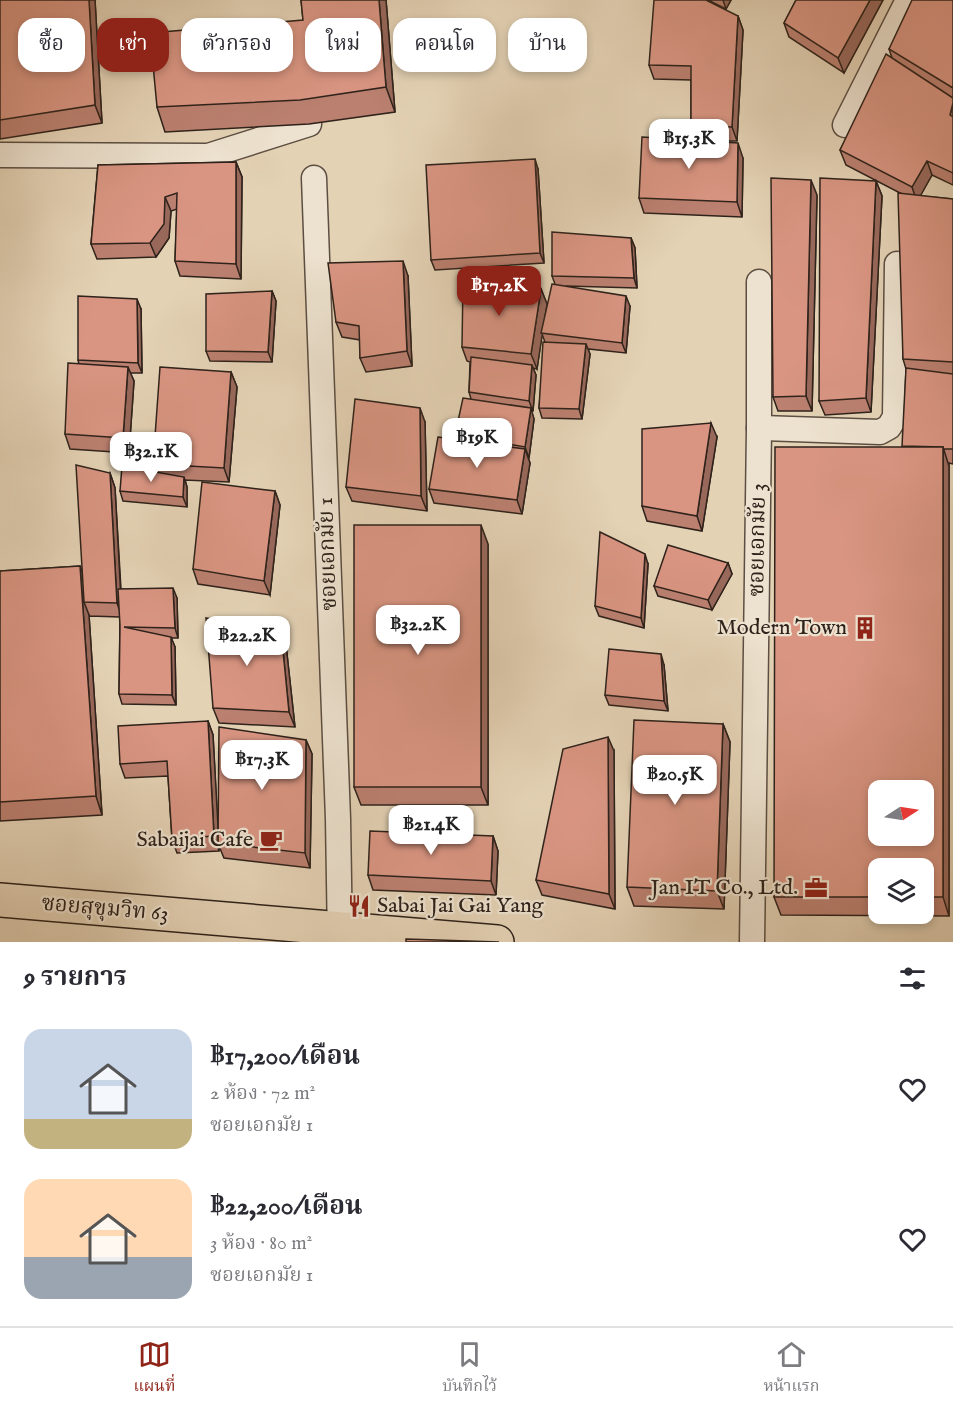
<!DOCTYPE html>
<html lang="th">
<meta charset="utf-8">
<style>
:root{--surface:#fff;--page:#f2f2f3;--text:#2b2b33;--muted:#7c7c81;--line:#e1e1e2;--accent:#8f2418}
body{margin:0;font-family:"IM FELL English","Noto Serif Thai",serif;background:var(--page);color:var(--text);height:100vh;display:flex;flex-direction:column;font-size:22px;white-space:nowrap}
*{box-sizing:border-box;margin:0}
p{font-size:20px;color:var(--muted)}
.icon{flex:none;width:33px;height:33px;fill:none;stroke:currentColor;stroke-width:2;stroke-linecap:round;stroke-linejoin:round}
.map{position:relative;height:942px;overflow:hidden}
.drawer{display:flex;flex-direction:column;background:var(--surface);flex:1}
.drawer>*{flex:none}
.hud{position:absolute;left:18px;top:18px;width:600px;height:54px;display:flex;gap:12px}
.needle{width:39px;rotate:78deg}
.fabs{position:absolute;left:868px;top:780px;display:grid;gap:12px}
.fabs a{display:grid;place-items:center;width:66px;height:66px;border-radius:12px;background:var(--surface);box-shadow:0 3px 9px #0003;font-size:30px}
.price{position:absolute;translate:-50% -51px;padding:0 14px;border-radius:12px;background:#fff;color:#222;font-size:20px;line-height:39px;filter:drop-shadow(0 2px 3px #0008)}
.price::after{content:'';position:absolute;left:50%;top:36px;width:18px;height:14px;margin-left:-9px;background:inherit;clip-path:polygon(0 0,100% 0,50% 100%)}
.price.current{background:var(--accent);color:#fff}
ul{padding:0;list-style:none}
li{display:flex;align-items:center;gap:18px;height:150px;padding:0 24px}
li span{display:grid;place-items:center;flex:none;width:168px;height:120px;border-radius:18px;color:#555}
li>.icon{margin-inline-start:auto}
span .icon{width:72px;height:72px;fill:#fffc;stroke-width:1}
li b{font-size:26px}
h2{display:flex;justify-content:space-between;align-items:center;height:72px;padding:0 24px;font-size:26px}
.chip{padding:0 21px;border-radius:18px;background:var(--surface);box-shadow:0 3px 9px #0003;font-size:21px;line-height:54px}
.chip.current{background:var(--accent);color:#fff}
.menu{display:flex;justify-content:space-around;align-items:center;height:84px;border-top:2px solid var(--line);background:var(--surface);font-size:16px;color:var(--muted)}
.menu a{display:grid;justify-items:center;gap:3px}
.menu .current{color:var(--accent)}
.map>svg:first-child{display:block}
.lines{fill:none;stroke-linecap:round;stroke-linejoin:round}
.street-casing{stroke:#5c4e42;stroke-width:27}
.primary-casing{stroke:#2e221b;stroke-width:36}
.street{stroke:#ede2cf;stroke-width:24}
.primary{stroke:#e4d2b5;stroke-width:33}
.wall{fill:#bb8070;stroke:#2e221b;stroke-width:1.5;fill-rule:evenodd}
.shaded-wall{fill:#98685b;stroke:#2e221b;stroke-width:1.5}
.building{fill:#d99582;stroke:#2e221b;stroke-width:1.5;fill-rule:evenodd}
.labels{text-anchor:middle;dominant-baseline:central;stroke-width:4.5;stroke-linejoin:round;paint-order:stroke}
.street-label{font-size:22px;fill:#2e221b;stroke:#ede2cf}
.poi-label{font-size:22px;fill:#2e221b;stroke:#ede2cf;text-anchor:end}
</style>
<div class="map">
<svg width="953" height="942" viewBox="0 0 953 942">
<rect width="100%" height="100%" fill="#e4d2b5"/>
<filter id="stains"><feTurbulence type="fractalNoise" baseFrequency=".00333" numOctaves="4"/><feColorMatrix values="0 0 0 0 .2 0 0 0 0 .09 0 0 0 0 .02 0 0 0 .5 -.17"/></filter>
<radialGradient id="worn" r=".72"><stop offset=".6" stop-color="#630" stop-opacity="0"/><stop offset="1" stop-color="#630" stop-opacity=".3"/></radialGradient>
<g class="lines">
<g class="street-casing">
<g id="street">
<path d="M845,125L908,0"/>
<path d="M0,155L208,156L309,124"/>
<path d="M314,178L338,819L340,942"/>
<path d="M759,428L880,432L889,427L895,417L897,264"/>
<path d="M752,942L759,428V282"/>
</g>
</g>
<g class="primary-casing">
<path id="primary" d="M0,900L497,942"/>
</g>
<use href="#street" class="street"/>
<use href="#primary" class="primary"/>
</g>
<g class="wall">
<path d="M0,0H95L102,123L0,139Z"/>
<path d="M301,0H386L395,112L309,124L165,132L157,107L303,20Z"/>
<path d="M708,0H731L726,9Z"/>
<path d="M796,0H883L844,73L789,37L784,23Z"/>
<path d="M953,0V185L932,175L920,196L953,199V464L949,463V916L781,915L774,897L903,447L906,369L903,359L902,194L846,165L840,150L892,58L889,49ZM879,868H924V914H879Z"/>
<path d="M738,16L743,30L737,141H701L743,158L742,217L644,213L639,198L696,140L691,126V80L654,79L649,65Z"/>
<path d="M236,162L242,177L241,279L180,276L175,261L177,209L171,211L169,238L156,257L97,259L91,244L98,165Z"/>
<path d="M538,169L544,263L435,270L431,260Z"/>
<path d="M876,181L882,196L871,412L825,415L819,401Z"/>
<path d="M817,195L812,411H778L773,397Z"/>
<path d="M631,238L635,248L637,288L566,286L630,306L626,353L588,349L590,354L582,419L542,418L539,408L545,342L542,334L537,369L533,368L536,375L533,411H531L534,419L529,458L528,457L530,463L522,514L434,503L429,489L456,440L455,435L471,399L469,392L470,362L467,361L462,347L541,289L547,304L544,322L555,284L552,276Z"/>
<path d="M408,276L412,366L366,372L360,358V340L342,337L336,322Z"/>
<path d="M272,291L276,301L272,362L210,361L206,351Z"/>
<path d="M141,309L142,373H130L134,381L129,453L70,449L65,434L79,364L78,360Z"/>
<path d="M231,372L237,387L229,482L185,480L187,487V507L123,501L120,491L156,472L153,464Z"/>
<path d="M425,422L427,511L352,501L346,487Z"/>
<path d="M717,437L702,531L647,521L642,506Z"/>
<path d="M110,473L115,488L121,589L177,598L178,638H171L175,647L176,705L122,704L119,694L120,617L90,616L89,615L102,815L0,821V571L80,566L83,572Z"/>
<path d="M275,491L280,505L270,595L198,584L193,569Z"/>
<path d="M488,544V805H361L354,787Z"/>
<path d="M728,563L732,574L712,610L658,596L654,586Z"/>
<path d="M648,564L644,628L599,616L595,606Z"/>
<path d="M281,630L286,645L295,727L219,723L213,708Z"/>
<path d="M664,665L668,711L609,705L605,695Z"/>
<path d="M208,721L213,735L218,831L306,740L312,754L310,868L224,858L219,846V851L177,853L172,839L168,776L125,778L120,764Z"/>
<path d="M723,724L730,742L724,909L634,906L627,887Z"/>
<path d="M614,751L615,909L542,895L536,880Z"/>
<path d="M493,836L498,851L496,895L373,890L368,875Z"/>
</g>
<g class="shaded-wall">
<path d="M89,0H95L102,123L95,105Z"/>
<path d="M379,0H386L395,112L386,87Z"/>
<path d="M723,0H731L726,9Z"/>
<path d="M870,0H883L844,73L838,58Z"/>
<path d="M738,16L743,30L737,141L732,127Z"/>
<path d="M953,103V123L950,115Z"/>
<path d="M738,143L743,158L742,217L737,202Z"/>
<path d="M535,159L538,169L544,263L540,253Z"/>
<path d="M927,161L932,175L917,202L912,187Z"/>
<path d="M236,162L242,177L241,279L236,264Z"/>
<path d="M811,180L817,195L812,411L806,396Z"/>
<path d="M876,181L882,196L871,412L866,398Z"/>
<path d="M165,197L171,211L169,238L156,257L150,243Z"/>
<path d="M631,238L635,248L637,288L634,278Z"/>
<path d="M403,261L408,276L412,366L407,351Z"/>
<path d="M541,289L547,304L537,369L531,354Z"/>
<path d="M272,291L276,301L272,362L268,352Z"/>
<path d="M626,296L630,306L626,353L622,343Z"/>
<path d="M137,299L141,309L142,373L138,363Z"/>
<path d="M586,344L590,354L582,419L579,409Z"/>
<path d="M532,365L536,375L533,411L529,401Z"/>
<path d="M128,367L134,381L129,453L123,438Z"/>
<path d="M231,372L237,387L229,482L224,468Z"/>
<path d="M420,408L425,422L427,511L421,496Z"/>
<path d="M531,408L534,419L529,458L525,447Z"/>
<path d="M711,423L717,437L702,531L697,516Z"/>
<path d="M943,447L949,466V916L943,897Z"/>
<path d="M525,449L530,463L522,514L517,500Z"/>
<path d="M110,473L115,488L122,617L117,603Z"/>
<path d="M184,477L187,487V507L183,497Z"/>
<path d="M275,491L280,505L270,595L264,581Z"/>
<path d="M481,525L488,544V805L481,787Z"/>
<path d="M645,554L648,564L644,628L641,618Z"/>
<path d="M728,563L732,574L712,610L708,600Z"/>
<path d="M80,566L87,585L84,602L89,615L102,815L96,796Z"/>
<path d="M173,588L177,598L178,638L175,628Z"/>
<path d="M281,630L286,645L295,727L289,712Z"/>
<path d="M171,637L175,647L176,705L172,695Z"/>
<path d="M661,654L664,665L668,711L664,701Z"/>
<path d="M208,721L213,735L219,844L218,843L219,851L214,836Z"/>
<path d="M723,724L730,742L724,909L717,891Z"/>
<path d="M608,737L614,751L615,909L609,894Z"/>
<path d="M306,740L312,754L310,868L305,853Z"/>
<path d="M493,836L498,851L496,895L491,881Z"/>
</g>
<g class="building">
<path d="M0,0H89L95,105L0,120Z"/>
<path d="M301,0H379L386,87L300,100L157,107L150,33L303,20Z"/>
<path d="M654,0H706L738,16L732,127L691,126V66L649,65Z"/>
<path d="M796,0H870L838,58L784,23Z"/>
<path d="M912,0H953V88L889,49Z"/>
<path d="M886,54L953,98V103L950,115L953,117V173L927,161L912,187L840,150Z"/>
<path d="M642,137L738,143L737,202L639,198Z"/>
<path d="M535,159L540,253L431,260L426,165Z"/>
<path d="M236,162V264L175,261L177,193L165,197L164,224L150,243L91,244L98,165Z"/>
<path d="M771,178L811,180L806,396L773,397Z"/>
<path d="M820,178L876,181L866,398L819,401Z"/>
<path d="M898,193L953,199V362L903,359Z"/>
<path d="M552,232L631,238L634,278L552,276Z"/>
<path d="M403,261L407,351L360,358L359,326L336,322L328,263Z"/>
<path d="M463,281L541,289L531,354L462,347Z"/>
<path d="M552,284L626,296L622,343L541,333Z"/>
<path d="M272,291L268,352L206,351V294Z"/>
<path d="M78,296L137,299L138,363L78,360Z"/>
<path d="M543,342L586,344L579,409L539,408Z"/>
<path d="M471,357L532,365L529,401L469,392Z"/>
<path d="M68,363L128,367L123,438L65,434Z"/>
<path d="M160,367L231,372L224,468L153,464Z"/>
<path d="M906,368L953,374V449H943V447L902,446Z"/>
<path d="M463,398L531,408L525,447L455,435Z"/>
<path d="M355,399L420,408L421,496L346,487Z"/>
<path d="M711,423L697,516L642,506V429Z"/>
<path d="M438,437L525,449L517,500L429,489Z"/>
<path d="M775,447H943V897H924V868H879V897H774ZM879,790H924V836H879Z"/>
<path d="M76,465L110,473L117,603L84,602Z"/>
<path d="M122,466L184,477L183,497L120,491Z"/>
<path d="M202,482L275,491L264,581L193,569Z"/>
<rect x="354" y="525" width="127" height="262"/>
<path d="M600,532L645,554L641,618L595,606Z"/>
<path d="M668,545L728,563L708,600L654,586Z"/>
<path d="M80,566L96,796L0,802V571Z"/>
<path d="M173,588L175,628L124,627L171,637L172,695L119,694L120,626L118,589Z"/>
<path d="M206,618L281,630L289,712L213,708Z"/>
<path d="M609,649L661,654L664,701L605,695Z"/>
<path d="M634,720L723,724L717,891L627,887Z"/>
<path d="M208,721L214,836L172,839L167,761L120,764L118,726Z"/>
<path d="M219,727L306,740L305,853L218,843Z"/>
<path d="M608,737L609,894L536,880L563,749Z"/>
<path d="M370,831L493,836L491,881L368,875Z"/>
<path d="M406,939L499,942H406Z"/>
</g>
<defs>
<g id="building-bare" transform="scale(1.8)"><path d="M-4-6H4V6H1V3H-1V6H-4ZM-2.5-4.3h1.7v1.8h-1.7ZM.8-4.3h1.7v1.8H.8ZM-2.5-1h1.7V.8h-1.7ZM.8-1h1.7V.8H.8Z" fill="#8f2418" stroke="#ede2cf" stroke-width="2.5" paint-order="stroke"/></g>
<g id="cafe-bare" transform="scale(1.8)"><path d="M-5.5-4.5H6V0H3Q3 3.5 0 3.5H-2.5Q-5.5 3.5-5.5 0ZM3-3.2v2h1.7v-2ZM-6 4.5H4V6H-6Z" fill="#8f2418" stroke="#ede2cf" stroke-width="2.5" paint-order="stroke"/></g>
<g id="office-bare" transform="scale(1.8)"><path d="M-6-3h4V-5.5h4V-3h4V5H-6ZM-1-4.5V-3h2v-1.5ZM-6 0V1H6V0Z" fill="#8f2418" stroke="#ede2cf" stroke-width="2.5" paint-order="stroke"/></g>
<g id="restaurant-bare" transform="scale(1.8)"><path d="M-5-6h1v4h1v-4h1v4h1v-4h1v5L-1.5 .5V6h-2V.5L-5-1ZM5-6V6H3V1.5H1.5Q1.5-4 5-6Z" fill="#8f2418" stroke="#ede2cf" stroke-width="2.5" paint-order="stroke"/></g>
</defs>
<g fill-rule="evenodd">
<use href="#building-bare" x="865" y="628"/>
<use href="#cafe-bare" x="271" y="840"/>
<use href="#office-bare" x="816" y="888"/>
<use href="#restaurant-bare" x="359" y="906"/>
</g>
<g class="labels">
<g class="street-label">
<text transform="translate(758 540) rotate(-89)">ซอยเอกมัย 3</text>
<text transform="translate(328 554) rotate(-92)">ซอยเอกมัย 1</text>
<text transform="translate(105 909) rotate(5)">ซอยสุขุมวิท 63</text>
</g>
<g class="poi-label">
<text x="847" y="628">Modern Town</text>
<text x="253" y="840">Sabaijai Cafe</text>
<text x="798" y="888">Jan IT Co., Ltd.</text>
<text x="377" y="906" text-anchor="start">Sabai Jai Gai Yang</text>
</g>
</g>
<rect width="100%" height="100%" filter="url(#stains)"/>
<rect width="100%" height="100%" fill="url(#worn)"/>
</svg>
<div class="fabs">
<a><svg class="needle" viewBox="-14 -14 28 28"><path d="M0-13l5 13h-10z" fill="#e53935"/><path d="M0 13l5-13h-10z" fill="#7c7c81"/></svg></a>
<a><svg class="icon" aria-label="layers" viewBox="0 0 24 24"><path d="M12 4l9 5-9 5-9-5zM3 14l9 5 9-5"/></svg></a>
</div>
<b class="price" style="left:689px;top:170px">฿15.3K</b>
<b class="price current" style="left:499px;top:317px">฿17.2K</b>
<b class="price" style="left:477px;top:469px">฿19K</b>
<b class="price" style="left:151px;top:483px">฿32.1K</b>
<b class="price" style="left:418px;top:656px">฿32.2K</b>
<b class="price" style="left:247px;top:667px">฿22.2K</b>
<b class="price" style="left:262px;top:791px">฿17.3K</b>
<b class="price" style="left:675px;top:806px">฿20.5K</b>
<b class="price" style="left:431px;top:856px">฿21.4K</b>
<div class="hud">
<a class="chip">ซื้อ</a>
<a class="chip current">เช่า</a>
<a class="chip">ตัวกรอง</a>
<a class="chip">ใหม่</a>
<a class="chip">คอนโด</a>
<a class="chip">บ้าน</a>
</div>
</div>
<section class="drawer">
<h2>9 รายการ<svg class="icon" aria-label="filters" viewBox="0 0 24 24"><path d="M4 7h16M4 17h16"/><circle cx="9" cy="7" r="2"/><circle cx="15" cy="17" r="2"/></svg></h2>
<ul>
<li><span style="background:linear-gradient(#c9d6e8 75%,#c2b280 0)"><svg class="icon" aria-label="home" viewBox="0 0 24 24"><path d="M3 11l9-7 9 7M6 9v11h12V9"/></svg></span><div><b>฿17,200/เดือน</b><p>2 ห้อง · 72 m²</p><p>ซอยเอกมัย 1</p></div><svg class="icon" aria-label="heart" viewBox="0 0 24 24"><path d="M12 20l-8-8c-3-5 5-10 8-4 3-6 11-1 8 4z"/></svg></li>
<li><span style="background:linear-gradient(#ffd9b3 65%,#9aa5b1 0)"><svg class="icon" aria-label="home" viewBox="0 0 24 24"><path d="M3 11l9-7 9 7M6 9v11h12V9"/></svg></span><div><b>฿22,200/เดือน</b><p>3 ห้อง · 80 m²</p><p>ซอยเอกมัย 1</p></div><svg class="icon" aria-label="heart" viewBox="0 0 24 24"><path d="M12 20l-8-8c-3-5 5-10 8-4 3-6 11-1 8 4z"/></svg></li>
</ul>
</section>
<nav class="menu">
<a class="current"><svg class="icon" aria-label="map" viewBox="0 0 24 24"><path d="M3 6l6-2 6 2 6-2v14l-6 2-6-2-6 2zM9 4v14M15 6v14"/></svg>แผนที่</a>
<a><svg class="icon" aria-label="saved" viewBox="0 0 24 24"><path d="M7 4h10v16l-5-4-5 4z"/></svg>บันทึกไว้</a>
<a><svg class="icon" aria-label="home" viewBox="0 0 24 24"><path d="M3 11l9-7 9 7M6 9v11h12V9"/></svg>หน้าแรก</a>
</nav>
